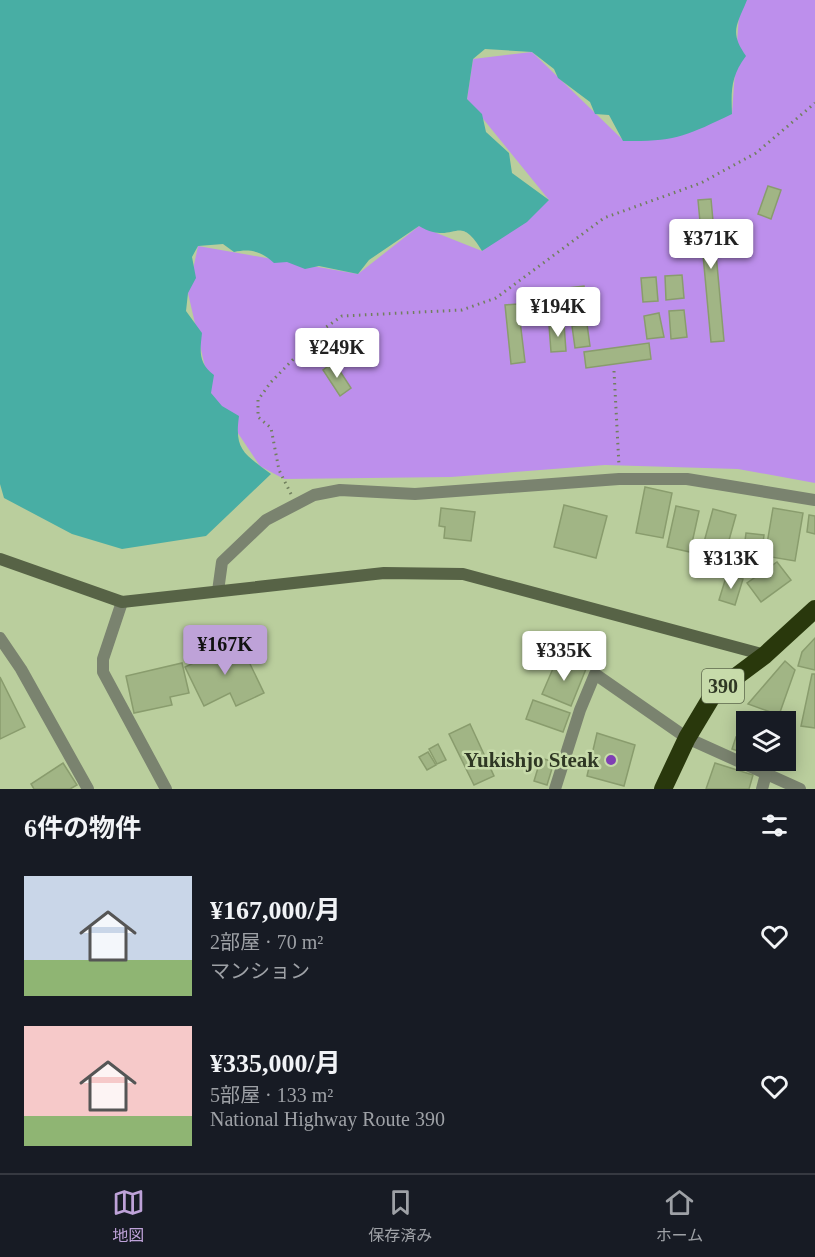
<!DOCTYPE html>
<html lang="ja">
<meta charset="utf-8">
<style>
:root{--surface:#171b24;--page:#242831;--text:#f1f3f6;--muted:#9ea1a6;--line:#363941;--accent:#bea2d8}
body{margin:0;font-family:"Times New Roman","Noto Sans JP",serif;background:var(--page);color:var(--text);height:100vh;display:flex;flex-direction:column;font-size:22px;white-space:nowrap}
*{box-sizing:border-box;margin:0}
p{font-size:20px;color:var(--muted)}
.icon{flex:none;width:33px;height:33px;fill:none;stroke:currentColor;stroke-width:2;stroke-linecap:round;stroke-linejoin:round}
.map{position:relative;height:789px;overflow:hidden}
.drawer{display:flex;flex-direction:column;background:var(--surface);flex:1}
.drawer>*{flex:none}
.tools{position:absolute;left:736px;top:711px;display:grid;gap:12px}
.tools a{display:grid;place-items:center;width:60px;height:60px;border-radius:0px;background:var(--surface);box-shadow:0 3px 15px #0003;font-size:30px}
.price{position:absolute;translate:-50% -51px;padding:0 14px;border-radius:6px;background:#fff;color:#222;font-size:20px;line-height:39px;filter:drop-shadow(0 2px 3px #0008)}
.price::after{content:'';position:absolute;left:50%;top:36px;width:18px;height:14px;margin-left:-9px;background:inherit;clip-path:polygon(0 0,100% 0,50% 100%)}
.price.on{background:var(--accent);color:#111}
ul{padding:0;list-style:none}
li{display:flex;align-items:center;gap:18px;height:150px;padding:0 24px}
li span{display:grid;place-items:center;flex:none;width:168px;height:120px;border-radius:0px;color:#555}
li>.icon{margin-inline-start:auto}
span .icon{width:72px;height:72px;fill:#fffc;stroke-width:1}
li b{font-size:26px}
h2{display:flex;justify-content:space-between;align-items:center;height:72px;padding:0 24px;font-size:26px}
.tabs{display:flex;justify-content:space-around;align-items:center;height:84px;border-top:2px solid var(--line);background:var(--surface);font-size:16px;color:var(--muted)}
.tabs a{display:grid;justify-items:center;gap:3px}
.tabs .on{color:var(--accent)}
.map>svg:first-child{display:block}
.green{fill:#bd8fec}
.water{fill:#48aea4}
.building{fill:#a1b585;stroke:#899c6d;stroke-width:1.5}
.lines{fill:none;stroke-linecap:round;stroke-linejoin:round}
.path{stroke:#717f5e;stroke-width:3;stroke-dasharray:1.5 4.5;stroke-linecap:butt}
.street{stroke:#7a836f;stroke-width:12}
.secondary{stroke:#576346;stroke-width:12}
.highway{stroke:#29380c;stroke-width:18}
.poi-dot{fill:#7f3fb4;stroke:#c7dbaa;stroke-width:2}
.labels{text-anchor:middle;dominant-baseline:central;stroke-width:5;stroke-linejoin:round;paint-order:stroke}
.shield{fill:#c7dbaa;stroke:#5d684c;stroke-width:1.5}
.shield-label{font-size:20px;font-weight:bold;fill:#2f3724}
.poi-label{font-size:21px;font-weight:bold;fill:#2f3724;stroke:#c7dbaa;text-anchor:end}
</style>
<div class="map">
<svg width="815" height="789" viewBox="0 0 815 789">
<rect width="100%" height="100%" fill="#bace9d"/>
<path class="green" d="M740,0H815V483L738,469L605,465L451,477L284,479L260,466L211,393L188,293L198,246L358,274L419,226L482,251L549,200L467,99L473,59L532,52L624,141L732,114Z"/>
<path class="water" d="M0,0H747C737,25 729,32 746,56C731,76 731,90 732,114C686,136 675,142 623,141L609,115L595,114L590,102L558,78L554,69L532,52L485,49L473,59L467,99L482,114L486,132L509,153L512,173L549,200L527,222L482,251C461,216 457,238 433,232C428,231 423,228 419,226L369,260L358,274L319,266L305,269L287,262L274,263C262,252 251,248 234,252L223,244L198,246L192,257L196,278L188,293L186,311L202,333C200,351 198,363 214,375L211,393L222,406L239,416C234,451 245,454 271,474L206,536L122,549L72,534L4,498L0,484Z"/>
<g class="building">
<path d="M768,186L781,190L771,219L758,214Z"/>
<path d="M711,199L724,341L711,342L698,200Z"/>
<path d="M682,275L684,298L666,300L665,276Z"/>
<path d="M656,277L658,301L643,302L641,278Z"/>
<path d="M584,286L587,310L571,312L568,288Z"/>
<path d="M560,288L564,314L547,316L544,290Z"/>
<path d="M518,304L525,362L511,364L505,305Z"/>
<path d="M684,310L687,337L671,339L669,311Z"/>
<path d="M659,313L664,337L647,339L644,316Z"/>
<path d="M564,324L566,351L551,352L549,325Z"/>
<path d="M587,324L590,346L575,348L572,326Z"/>
<path d="M649,343L651,359L586,368L584,352Z"/>
<path d="M334,362L351,388L340,396L323,370Z"/>
<path d="M645,487L672,493L663,538L636,533Z"/>
<path d="M564,505L607,516L596,558L554,547Z"/>
<path d="M676,506L699,511L690,552L667,547Z"/>
<path d="M441,508L475,512L471,541L444,538L445,527L439,526Z"/>
<path d="M773,508L803,513L795,561L765,556Z"/>
<path d="M713,509L736,515L719,576L710,574L713,561L700,557Z"/>
<path d="M809,515L815,516V534L807,532Z"/>
<path d="M746,533L764,535L762,552L744,549Z"/>
<path d="M777,562L791,580L761,602L747,583Z"/>
<path d="M727,574L743,579L735,605L719,600Z"/>
<path d="M815,638V670L798,666L802,652Z"/>
<path d="M239,641L264,693L236,706L230,693L204,706L185,667Z"/>
<path d="M558,657L586,669L571,706L542,694Z"/>
<path d="M785,661L795,670L779,715L748,704Z"/>
<path d="M182,663L189,693L170,697L172,705L134,713L126,676Z"/>
<path d="M812,674H815V728L801,726Z"/>
<path d="M0,677L25,727L0,739Z"/>
<path d="M533,700L570,713L563,732L526,719Z"/>
<path d="M470,724L494,776L474,785L449,734Z"/>
<path d="M597,733L635,745L624,786L587,776Z"/>
<path d="M736,737L747,741V754L732,749Z"/>
<path d="M438,744L446,760L437,764L429,749Z"/>
<path d="M428,752L436,765L427,770L419,757Z"/>
<path d="M541,758L554,762L547,785L534,781Z"/>
<path d="M63,763L77,785L70,789H34L31,784Z"/>
<path d="M715,763L753,775L749,789H706Z"/>
</g>
<g class="lines">
<g class="path">
<path d="M614,371L619,466"/>
<path d="M291,494L279,470L271,428L258,417V400L271,382L322,330L342,316L462,310L496,298L604,218L701,183L756,153L815,103"/>
</g>
<g class="street">
<path d="M218,591L222,562L266,520L314,495L340,490L415,494L619,479H687L815,500"/>
<path d="M122,602L103,659V672L166,789"/>
<path d="M0,638L21,669L88,789"/>
<path d="M555,789L580,710L595,674L687,738L800,789"/>
<path d="M762,789L766,774"/>
</g>
<path class="secondary" d="M0,559L122,602L384,573L463,574L765,655"/>
<path class="highway" d="M663,789L687,738L714,693L765,655L815,609"/>
</g>
<circle class="poi-dot" cx="611" cy="760" r="6"/>
<g class="labels">
<rect class="shield" x="702" y="669" width="42" height="34" rx="4.5"/>
<g class="shield-label">
<text x="723" y="686">390</text>
</g>
<g class="poi-label">
<text x="599" y="760">Yukishjo Steak</text>
</g>
</g>
</svg>
<div class="tools">
<a><svg class="icon" aria-label="layers" viewBox="0 0 24 24"><path d="M12 4l9 5-9 5-9-5zM3 14l9 5 9-5"/></svg></a>
</div>
<b class="price" style="left:711px;top:270px">¥371K</b>
<b class="price" style="left:558px;top:338px">¥194K</b>
<b class="price" style="left:337px;top:379px">¥249K</b>
<b class="price" style="left:731px;top:590px">¥313K</b>
<b class="price on" style="left:225px;top:676px">¥167K</b>
<b class="price" style="left:564px;top:682px">¥335K</b>
</div>
<section class="drawer">
<h2>6件の物件<svg class="icon" aria-label="filters" viewBox="0 0 24 24"><path d="M4 7h16M4 17h16"/><circle cx="9" cy="7" r="2"/><circle cx="15" cy="17" r="2"/></svg></h2>
<ul>
<li><span style="background:linear-gradient(#c9d6e8 70%,#8fb573 0)"><svg class="icon" aria-label="home" viewBox="0 0 24 24"><path d="M3 11l9-7 9 7M6 9v11h12V9"/></svg></span><div><b>¥167,000/月</b><p>2部屋 · 70 m²</p><p>マンション</p></div><svg class="icon" aria-label="heart" viewBox="0 0 24 24"><path d="M12 20l-8-8c-3-5 5-10 8-4 3-6 11-1 8 4z"/></svg></li>
<li><span style="background:linear-gradient(#f6c9c9 75%,#8fb573 0)"><svg class="icon" aria-label="home" viewBox="0 0 24 24"><path d="M3 11l9-7 9 7M6 9v11h12V9"/></svg></span><div><b>¥335,000/月</b><p>5部屋 · 133 m²</p><p>National Highway Route 390</p></div><svg class="icon" aria-label="heart" viewBox="0 0 24 24"><path d="M12 20l-8-8c-3-5 5-10 8-4 3-6 11-1 8 4z"/></svg></li>
</ul>
</section>
<nav class="tabs">
<a class="on"><svg class="icon" aria-label="map" viewBox="0 0 24 24"><path d="M3 6l6-2 6 2 6-2v14l-6 2-6-2-6 2zM9 4v14M15 6v14"/></svg>地図</a>
<a><svg class="icon" aria-label="saved" viewBox="0 0 24 24"><path d="M7 4h10v16l-5-4-5 4z"/></svg>保存済み</a>
<a><svg class="icon" aria-label="home" viewBox="0 0 24 24"><path d="M3 11l9-7 9 7M6 9v11h12V9"/></svg>ホーム</a>
</nav>
